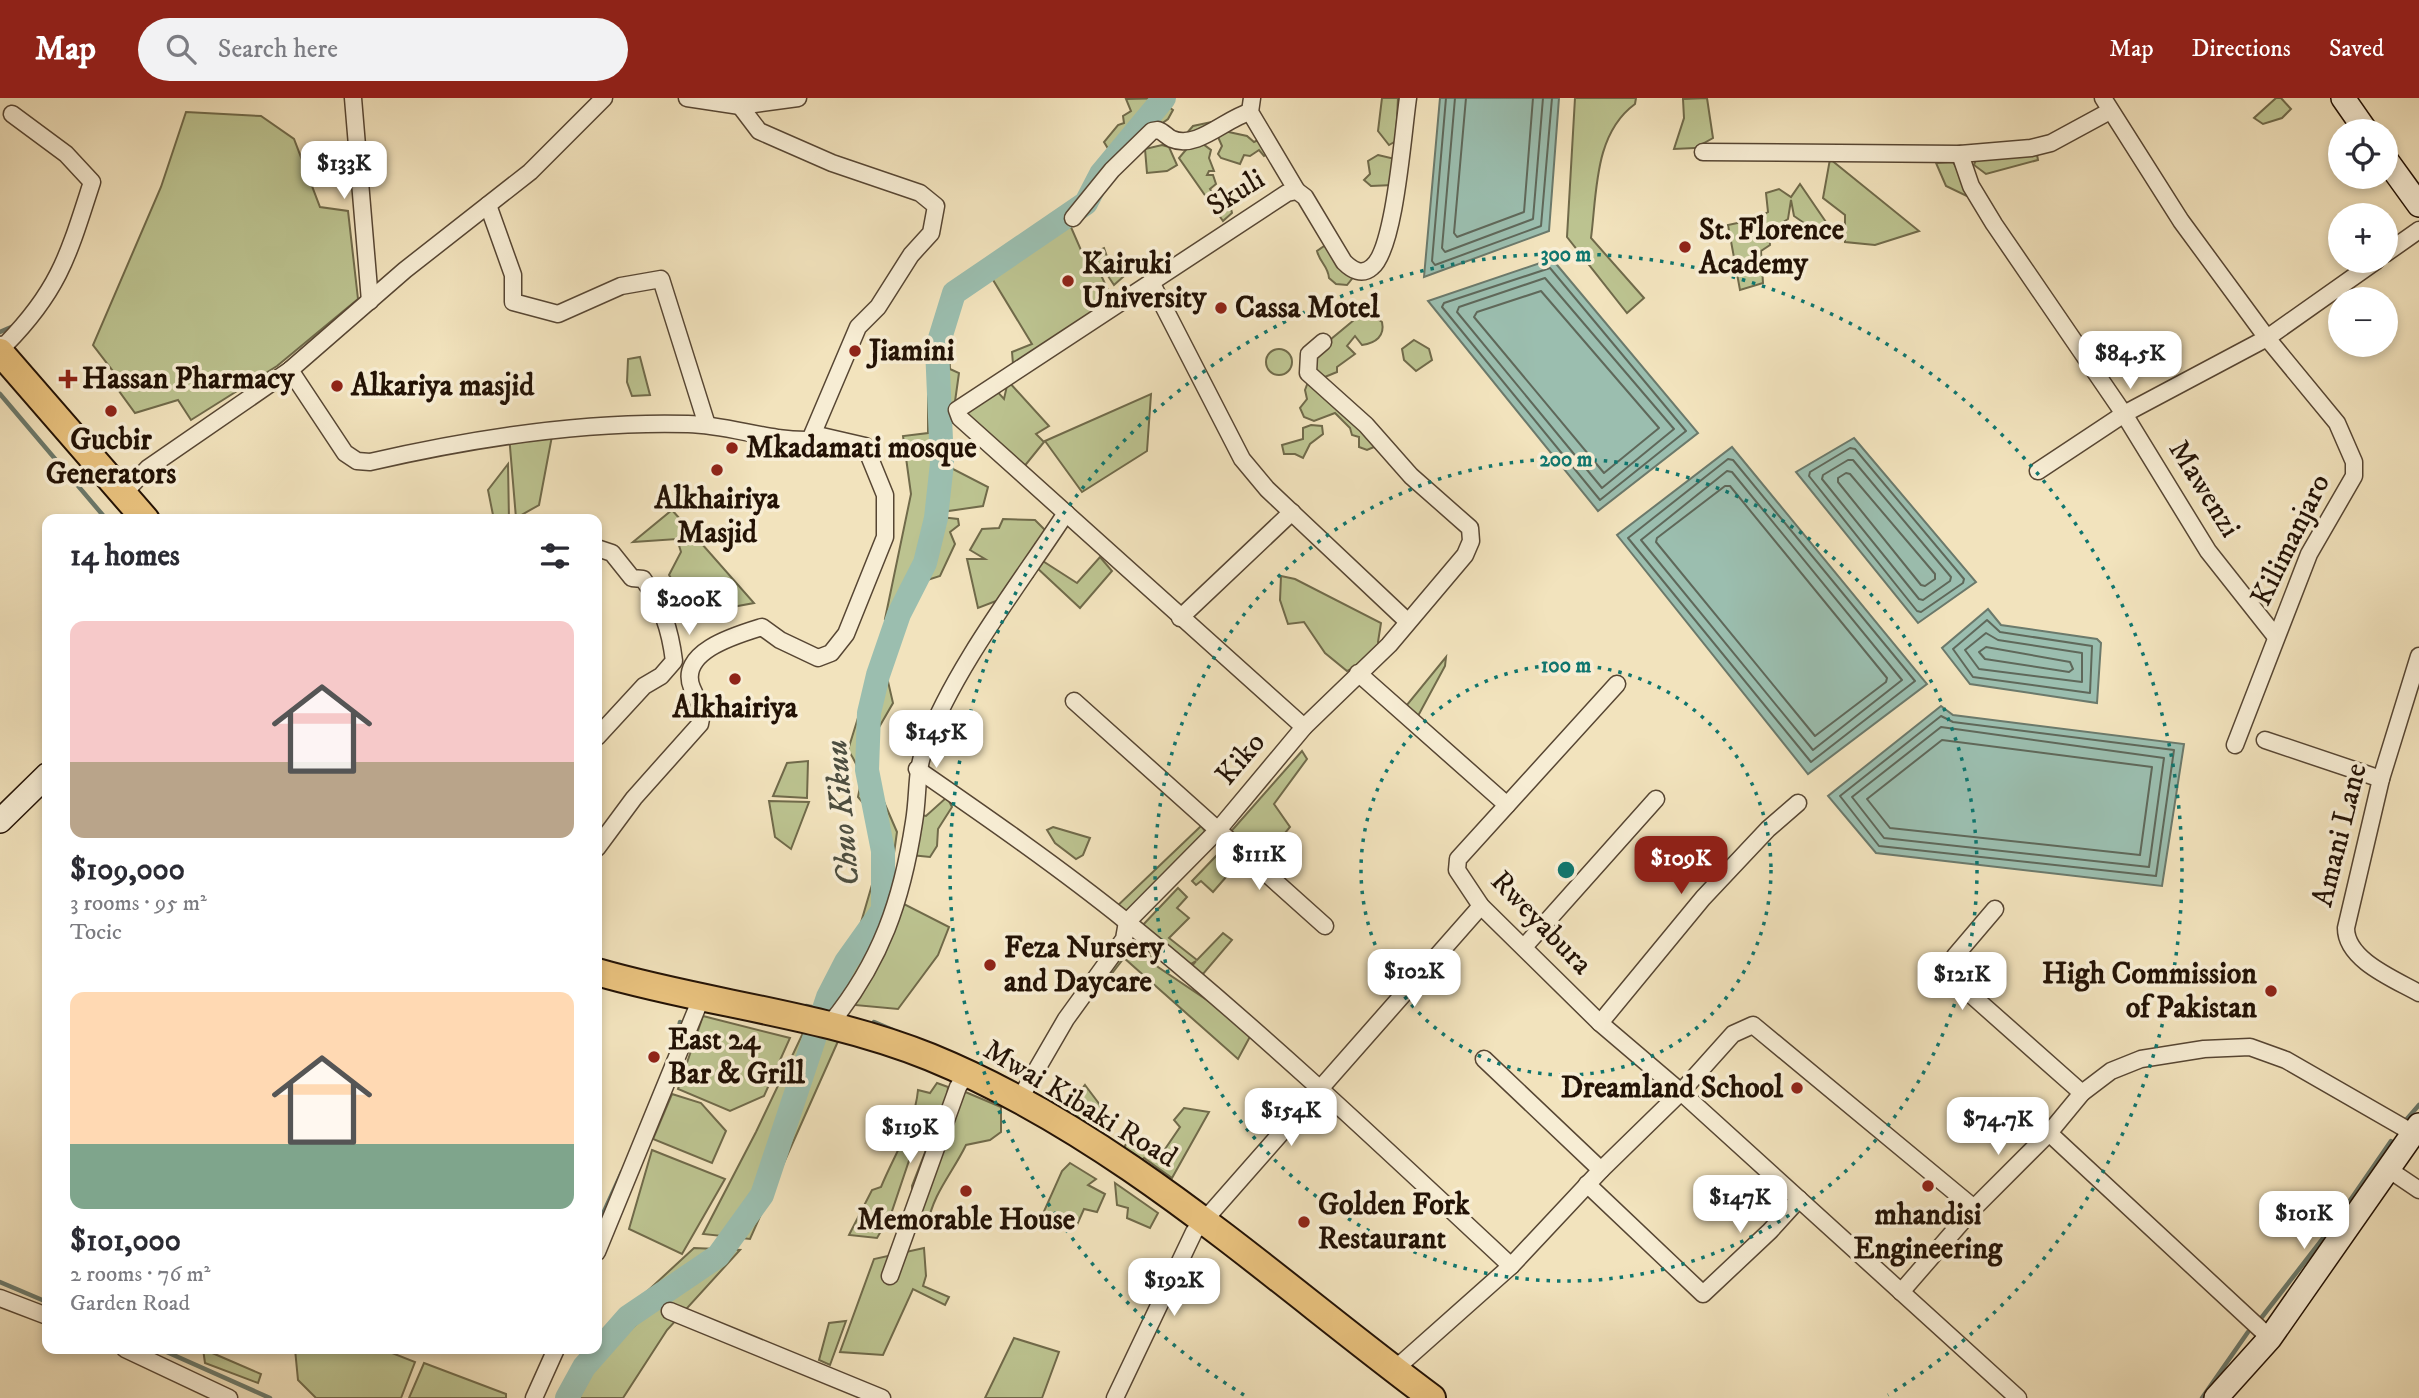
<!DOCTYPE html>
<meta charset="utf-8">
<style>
:root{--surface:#fff;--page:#f2f2f3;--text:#2b2b33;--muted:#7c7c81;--accent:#8f2418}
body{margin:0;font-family:"IM FELL DW Pica",serif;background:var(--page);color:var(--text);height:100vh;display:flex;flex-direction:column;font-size:26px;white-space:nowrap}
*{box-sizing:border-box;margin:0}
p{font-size:23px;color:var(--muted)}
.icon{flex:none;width:38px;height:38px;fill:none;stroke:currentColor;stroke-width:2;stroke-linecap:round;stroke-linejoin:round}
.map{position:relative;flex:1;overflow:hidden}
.panel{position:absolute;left:42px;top:416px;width:560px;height:840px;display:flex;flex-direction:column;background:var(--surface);border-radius:14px;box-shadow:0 4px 10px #0003}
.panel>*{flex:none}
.buttons{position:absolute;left:2328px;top:21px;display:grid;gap:14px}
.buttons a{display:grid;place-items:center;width:70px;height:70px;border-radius:50%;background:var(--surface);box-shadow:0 4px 10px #0003;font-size:35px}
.price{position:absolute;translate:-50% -60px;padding:0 16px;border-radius:14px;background:#fff;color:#222;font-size:23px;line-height:46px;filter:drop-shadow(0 2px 4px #0008)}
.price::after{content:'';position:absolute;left:50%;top:42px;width:21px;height:16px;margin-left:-10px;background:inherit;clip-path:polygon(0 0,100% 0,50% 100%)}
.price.selected{background:var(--accent);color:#fff}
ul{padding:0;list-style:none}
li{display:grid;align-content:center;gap:14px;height:371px;padding:0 28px}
li span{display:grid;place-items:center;height:217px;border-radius:14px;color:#555}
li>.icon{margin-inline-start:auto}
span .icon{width:126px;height:126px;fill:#fffc;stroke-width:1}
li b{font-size:30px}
h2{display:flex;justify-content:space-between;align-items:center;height:84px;padding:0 28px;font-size:30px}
header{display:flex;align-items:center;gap:42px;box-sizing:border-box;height:98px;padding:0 35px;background:var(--accent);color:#fff}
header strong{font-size:33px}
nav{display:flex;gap:38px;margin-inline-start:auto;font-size:24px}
.search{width:490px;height:63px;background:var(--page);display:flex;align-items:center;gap:18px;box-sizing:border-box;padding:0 24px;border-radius:38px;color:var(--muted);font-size:26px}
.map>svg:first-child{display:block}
.green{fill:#bcc390;stroke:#706a4a;stroke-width:2}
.water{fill:#9bbeaf;stroke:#6b796b;stroke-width:2}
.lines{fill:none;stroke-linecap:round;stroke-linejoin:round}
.shore{stroke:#5f685a;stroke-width:2}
.stream{stroke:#6b796b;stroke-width:4.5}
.river{stroke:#9bbeaf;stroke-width:24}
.street-casing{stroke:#574633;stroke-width:19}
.secondary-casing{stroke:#231205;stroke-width:26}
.primary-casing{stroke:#231205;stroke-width:30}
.street{stroke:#f7edd4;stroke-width:16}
.secondary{stroke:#f7edd4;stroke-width:23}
.primary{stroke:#e9c27e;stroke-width:26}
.ring{fill:none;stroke:#0f766e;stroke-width:3.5;stroke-dasharray:3.5 7}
.poi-dot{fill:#8f2418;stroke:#f7edd4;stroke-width:2.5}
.labels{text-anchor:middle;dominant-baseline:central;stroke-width:7;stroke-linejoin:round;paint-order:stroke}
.street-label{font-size:30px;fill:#231205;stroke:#f7edd4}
.poi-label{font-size:30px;font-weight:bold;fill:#231205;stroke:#f7edd4;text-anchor:start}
.water-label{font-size:32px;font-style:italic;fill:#4d4e40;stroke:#f7edd4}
.centre{fill:#0f766e;stroke:#f7edd4;stroke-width:3.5}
.ring-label{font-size:21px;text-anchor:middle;font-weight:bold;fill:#0f766e;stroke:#f7edd4;stroke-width:7;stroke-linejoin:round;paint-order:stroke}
</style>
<header>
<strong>Map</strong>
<div class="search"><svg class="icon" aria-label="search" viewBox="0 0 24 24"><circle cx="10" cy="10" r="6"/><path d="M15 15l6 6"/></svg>Search here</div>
<nav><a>Map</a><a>Directions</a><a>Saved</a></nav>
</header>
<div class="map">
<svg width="2419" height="1300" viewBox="0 0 2419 1300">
<rect width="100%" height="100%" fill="#f2e3bd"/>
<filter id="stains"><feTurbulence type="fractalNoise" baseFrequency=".00286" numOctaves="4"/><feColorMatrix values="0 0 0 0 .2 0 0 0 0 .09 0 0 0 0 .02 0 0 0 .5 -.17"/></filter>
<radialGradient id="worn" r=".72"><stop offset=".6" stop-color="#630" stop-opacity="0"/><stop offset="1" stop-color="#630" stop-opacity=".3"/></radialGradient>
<g class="green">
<path d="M1169,0V9L1173,12L1168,21L1108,65L1112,57L1104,44L1118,27L1124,25L1123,18L1131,13L1126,1Z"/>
<path d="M1382,0H1398L1396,43L1389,47L1378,33Z"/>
<path d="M1575,0H1636L1635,6C1594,36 1597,94 1591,140L1644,200L1627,215L1567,139Z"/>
<path d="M1707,0L1713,40L1695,50L1674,51L1684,20L1683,1Z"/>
<path d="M2276,0H2281L2291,11L2282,20L2263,26L2254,20Z"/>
<path d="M186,14L261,18L294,41L320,109L348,113L358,201L277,268L191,322L178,302L135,315L119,293L122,285L93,247L161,89Z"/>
<path d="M1216,23L1199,43L1211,52L1209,60L1214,73H1209L1207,77H1213L1216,86L1210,91L1217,102L1231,111L1232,115L1223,123L1179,60L1190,47L1186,36L1193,28Z"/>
<path d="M1224,33L1247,38L1254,44L1260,41L1269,55L1264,58L1259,52L1250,58L1244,57L1240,66L1221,60L1218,56L1222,48L1218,39Z"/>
<path d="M1162,47L1169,49L1177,67L1167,73L1147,75L1145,51Z"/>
<path d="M2036,51L2038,62L1986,76L1974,67L1978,56Z"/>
<path d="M1378,57L1395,61L1393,87L1371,88L1364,82L1370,76L1368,63Z"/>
<path d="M1830,61L1919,133L1875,147L1845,144V117L1823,100Z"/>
<path d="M1953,64L1975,102L1946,88L1936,65Z"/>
<path d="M1800,86L1828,127L1814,132L1794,118L1791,102L1788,121L1769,133L1770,147L1761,153L1763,185L1740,192L1728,127L1756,121L1768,114L1766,95L1779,91L1791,99Z"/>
<path d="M1067,120L1084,159L1104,150L1111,170L1124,157L1133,170L1114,187L1106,175L1109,172L1100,175L1115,207L1013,266L1012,254L1032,246L987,172Z"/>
<path d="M1327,146L1355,177L1347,187L1336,186L1329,180C1328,168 1320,165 1317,153Z"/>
<path d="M1360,217L1373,218L1382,224C1385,238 1376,245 1362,247L1355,238L1347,248L1355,256L1337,269V274L1320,281L1307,261Z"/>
<path d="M948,224L950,271L959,275L952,325L930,335L933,346L937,344L949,369L988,389L983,408L942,414L940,419L958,421L959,427L950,434L955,446L940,478L921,484L905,526L885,521L911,396L903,338L928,335V274L935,265L932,241Z"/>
<path d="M1414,242L1429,251L1432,262L1416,273L1404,262L1402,251Z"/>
<circle cx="1279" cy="264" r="13"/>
<path d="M640,259L650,297L632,298L627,284L628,261Z"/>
<path d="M1008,283L1049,328L1036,336L1044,344L1023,370L962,313L994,290L1004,301Z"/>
<path d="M1308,284L1348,315L1379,353L1374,349L1367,352L1359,349V339L1352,337L1350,330L1335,315L1314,323L1304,319L1300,310L1307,301L1305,292Z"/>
<path d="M1151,296L1147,353L1082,394L1045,343Z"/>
<path d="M1311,327L1322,328L1323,336L1310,346L1303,360L1295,356H1284L1282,347L1303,341V330Z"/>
<path d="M509,337L552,338L539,407L516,420Z"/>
<path d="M508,366L509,422H494L488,392Z"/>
<path d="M672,412L754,505L695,516L669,477L681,454L677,441L633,444Z"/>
<path d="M1003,421L1035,422L1047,434L1035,446V458L1077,485L1100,459L1112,473L1080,510L1035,468L1033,479L1009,498L978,510L967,461H985L970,452L982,431L999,430Z"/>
<path d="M1281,478L1295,481L1381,525L1378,544L1381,554L1347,573L1325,555L1304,524L1288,526L1280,502Z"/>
<path d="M880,549L893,605L874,638L871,674L897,734L888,798L949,829L938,857L898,911L822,904L855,845L876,773L869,712L858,699C863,680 859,668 848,652Z"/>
<path d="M1446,559L1445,568L1418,618L1406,608Z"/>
<path d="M1302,653L1307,661L1274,706L1290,729L1280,741L1286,751L1265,771L1227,738Z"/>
<path d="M808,663L807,700L773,698L787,665Z"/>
<path d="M947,699L952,709L938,731L937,748L930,759L911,757L917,716L926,718Z"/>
<path d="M769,703L809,704L791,751L775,739Z"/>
<path d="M1201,728L1208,737L1130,822L1113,812Z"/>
<path d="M1053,729L1090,740L1083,757L1076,761L1055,745L1047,732Z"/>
<path d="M1217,757L1233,771L1213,794L1201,783L1196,787L1192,783Z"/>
<path d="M1178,790L1187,799L1177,810L1189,820L1169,840L1197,862L1223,835L1232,842L1203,876L1191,869L1196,863L1187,868L1141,829Z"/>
<path d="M1135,836L1158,869L1253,933L1238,961L1124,860L1113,874L1096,876Z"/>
<path d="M703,918L790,940L764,998L730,1013L678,991Z"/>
<path d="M802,937L839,941L750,1141L703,1136L756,1034Z"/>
<path d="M937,985L948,989L947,1001L932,1028L922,1024L891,1116L877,1140L849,1137L872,1092L881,1089C894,1057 915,1026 918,992L930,995Z"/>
<path d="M1085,987L1109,1019L1086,1025L1065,1012Z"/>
<path d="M963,993L1001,1009V1034L990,1042L966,1047C953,1074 932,1097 928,1126L921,1130L914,1125L912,1088L926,1052Z"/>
<path d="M672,996L701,1005L726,1033L712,1065L653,1041Z"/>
<path d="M1184,1010L1209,1014L1172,1080L1144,1060L1140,1064L1123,1052L1131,1036L1163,1054L1180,1029L1174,1022Z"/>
<path d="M652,1052L725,1081L682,1156L629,1131Z"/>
<path d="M1070,1065L1096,1081L1088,1087L1105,1096L1097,1114L1084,1111L1076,1129L1041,1120L1062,1073Z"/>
<path d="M1115,1085L1158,1115L1150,1130L1127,1120L1128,1110L1117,1107Z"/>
<path d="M694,1150L740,1152L667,1232L623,1300H579L599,1261L643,1220L628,1211Z"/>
<path d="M924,1150L926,1178L923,1188L949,1199L945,1207L913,1191L883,1257L840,1254L874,1161Z"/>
<path d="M846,1223L830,1267L819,1262L829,1225Z"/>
<path d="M1014,1240L1059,1254L1042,1300H985Z"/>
<path d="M203,1251L261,1276L258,1285L205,1265Z"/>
<path d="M295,1251H382L415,1264L401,1300H316L298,1282Z"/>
<path d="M424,1265L506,1296V1300H409Z"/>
</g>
<g class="water">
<path d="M1440,0H1559L1549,133L1424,179Z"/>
<path d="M1552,161L1698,335L1598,413L1428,203Z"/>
<path d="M1854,340L1976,484L1918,525L1796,374Z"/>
<path d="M1732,349L1927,586L1808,676L1617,437Z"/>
<path d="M1988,511L2001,527L2097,541L2101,545L2097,605L1970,586L1942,550Z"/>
<path d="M1941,608L1953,617L2184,646L2162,788L1876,755L1828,698Z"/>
</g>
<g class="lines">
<g class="shore">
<path d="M1446,0L1432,163L1435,167L1541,128L1552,0"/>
<path d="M1455,0L1442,150L1445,154L1533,121L1543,0"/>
<path d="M1466,0L1454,135L1457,139L1524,114L1533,0"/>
<path d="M1550,170L1686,333L1600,402L1442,209L1444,205Z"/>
<path d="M1545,180L1674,331L1602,390L1457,214L1459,209Z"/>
<path d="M1541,193L1659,330L1604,375L1474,219L1477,214Z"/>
<path d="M1850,350L1855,351L1964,481L1963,485L1921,514L1917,513L1809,378L1810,374Z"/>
<path d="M1728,361L1733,362L1915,583L1811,664L1628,440Z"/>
<path d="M1848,362H1853L1951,479L1950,483L1923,502L1919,501L1822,381L1823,377Z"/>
<path d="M1727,373L1732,374L1902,582L1813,652L1641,442Z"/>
<path d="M1846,375L1850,376L1935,476V481L1925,488L1921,487L1838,384V380Z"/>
<path d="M1725,388H1730L1887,580L1886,584L1815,638L1656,444L1657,440Z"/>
<path d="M1987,522L2000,534L2092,548L2090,595L1973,579L1953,551Z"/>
<path d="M1986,535L1998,542L2082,555V584L1979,571L1965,552Z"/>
<path d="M1986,549L2070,564L2073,571L2069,574L1985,561L1979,554Z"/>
<path d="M1941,618L1953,624L2174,652L2156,778L1879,748L1840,698Z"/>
<path d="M1941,629L2164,660L2149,769L1884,740L1852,699Z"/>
<path d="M1942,642L2152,669L2140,757L1890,730L1867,701Z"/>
</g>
<g class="stream">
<path d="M0,234L16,227"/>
<path d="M0,296L107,422"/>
<path d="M806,908L836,914"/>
<path d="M874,924L893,932"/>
<path d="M677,941L680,924"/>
<path d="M2406,1022L2419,1007"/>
<path d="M597,1129L622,1074"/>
<path d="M0,1184L47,1204"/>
<path d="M2262,1219L2331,1130L2391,1043"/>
<path d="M160,1251L270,1300"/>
<path d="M2202,1300L2248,1234"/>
</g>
<path class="river" d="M567,1300L584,1269L628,1219L718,1158L762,1097L828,899L846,864L883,812V753L867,672L869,615L878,577L899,516L925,465L936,420L942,365L937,250L954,195L1086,105L1101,76L1164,0"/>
<g class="street-casing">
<g id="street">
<path d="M353,0L370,203"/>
<path d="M687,0L740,8L798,0"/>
<path d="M1252,0L1250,14L1297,93"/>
<path d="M2103,0L2181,123L2267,240L2337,325L2354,364V378L2309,456L2235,647"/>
<path d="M1703,54L1960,56L2031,50L2051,45L2110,13"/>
<path d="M1960,56L1971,88L1994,126L2124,316L2208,453L2276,539"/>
<path d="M488,107L513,177V204L558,216L621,188L661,181L707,327"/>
<path d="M1073,120L1112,72L1152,33L1158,32C1164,34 1167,39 1172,41C1197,52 1226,20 1250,14"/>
<path d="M2385,156L2419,132"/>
<path d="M1151,184L1242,361L1267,391L1407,523"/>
<path d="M0,247L6,246C60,191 69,155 92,84L66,56L12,16"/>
<path d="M290,272L345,355L357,363L370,364C474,340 582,323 688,326C730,327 768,343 810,342L858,229L878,209L911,157L931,135L936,108L920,95L832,65L759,33L740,8"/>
<path d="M2038,373L2124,316L2267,240L2376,163"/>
<path d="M123,396L148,370L290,272L405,172L530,74L604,0"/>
<path d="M597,450L612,455L632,480L643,481C662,507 670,531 674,563L661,578L644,588L597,639"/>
<path d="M1180,520L1292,414"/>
<path d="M2419,558L2381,681L2346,830C2346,862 2394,881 2419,895"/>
<path d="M1358,575L1507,707"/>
<path d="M1617,586L1458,761L1457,772L1481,808L1600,925L1681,994L2018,1300"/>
<path d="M1074,603L1325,828"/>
<path d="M1304,629L960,320L957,312L1287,95L1297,93L1305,99L1344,164C1352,172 1362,178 1372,169C1395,151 1403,33 1408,0"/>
<path d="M2265,642L2381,681"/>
<path d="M917,671C988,720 1060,770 1127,824C1260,932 1386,1051 1511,1168"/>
<path d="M597,750L634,700L700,626C704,611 698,604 692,590C677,554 736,537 762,529L780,542L818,560L831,555L846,536L885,439V397L865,348L813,336"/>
<path d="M1995,811L1955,858L1952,875L1959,886L2082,995"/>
<path d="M1524,849L1656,701"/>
<path d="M1600,925L1703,800L1768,731L1798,705"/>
<path d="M830,926C881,864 902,802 914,724C919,694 915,674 926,646C954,570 1021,484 1066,415"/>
<path d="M1484,961L1601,1072"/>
<path d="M1019,1002L1066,921L1124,841L1127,824L1218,732L1304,629L1389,547L1465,457L1471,443L1470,430L1411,378L1366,327L1308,275L1309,256L1323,244"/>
<path d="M2049,1035L2270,1240"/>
<path d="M2388,1071L2419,1092"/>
<path d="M1587,1086L1703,1196L1770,1133L1799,1101"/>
<path d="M597,1154L702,898"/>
<path d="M890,1178L958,989L967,975"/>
<path d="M1901,1194L1974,1110L2049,1035L2082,995L2111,973L2141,961L2204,951L2250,949L2286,962L2413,1035"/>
<path d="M0,1200L47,1218"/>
<path d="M670,1213L882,1300"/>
<path d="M125,1251L229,1300"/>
<path d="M1394,1272L1511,1168L1601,1072L1681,994L1733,936L1753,927L1974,1110"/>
<path d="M534,1300L556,1251"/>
<path d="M1115,1300L1194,1134L1481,808"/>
</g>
</g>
<g class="secondary-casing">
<g id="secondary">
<path d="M2343,0L2366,33"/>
<path d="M2385,60L2419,107"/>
<path d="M0,723L47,677"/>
<path d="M2216,1300L2270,1240L2419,1027"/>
</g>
</g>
<g class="primary-casing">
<g id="primary">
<path d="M0,254L146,422"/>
<path d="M597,874C707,906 823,916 930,959C1118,1036 1271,1180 1432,1300"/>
</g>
</g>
<use href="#street" class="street"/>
<use href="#secondary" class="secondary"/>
<use href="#primary" class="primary"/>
</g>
<g class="ring">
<circle cx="1566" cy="772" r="205"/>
<circle cx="1566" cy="772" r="411"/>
<path d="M1244 1297A616 616 0 1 1 1888 1297"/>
</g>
<g class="poi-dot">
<circle cx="1685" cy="149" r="7"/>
<circle cx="1068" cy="183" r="7"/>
<circle cx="1221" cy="210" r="7"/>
<circle cx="855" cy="253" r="7"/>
<path d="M64.5 270.5h7v7h7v7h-7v7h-7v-7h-7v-7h7z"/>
<circle cx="337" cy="288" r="7"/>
<circle cx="111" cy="313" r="7"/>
<circle cx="732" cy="350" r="7"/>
<circle cx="717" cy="372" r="7"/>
<circle cx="735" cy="581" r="7"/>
<circle cx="990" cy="867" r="7"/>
<circle cx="2271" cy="893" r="7"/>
<circle cx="654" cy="959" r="7"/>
<circle cx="1797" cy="990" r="7"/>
<circle cx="1928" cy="1088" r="7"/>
<circle cx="966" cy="1093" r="7"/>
<circle cx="1304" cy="1124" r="7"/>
</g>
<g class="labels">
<g class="street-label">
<text transform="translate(1236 95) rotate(-32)">Skuli</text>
<text transform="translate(2204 391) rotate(58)">Mawenzi</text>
<text transform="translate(2291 442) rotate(-64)">Kilimanjaro</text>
<text transform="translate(1241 661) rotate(-50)">Kiko</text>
<text transform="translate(2340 737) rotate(-76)">Amani Lane</text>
<text transform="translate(1541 825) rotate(46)">Rweyabura</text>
<text transform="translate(1080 1006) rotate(31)">Mwai Kibaki Road</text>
</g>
<g class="poi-label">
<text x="1699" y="132">St. Florence<tspan x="1699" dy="34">Academy</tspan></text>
<text x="1082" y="166">Kairuki<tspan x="1082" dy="34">University</tspan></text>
<text x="1235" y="210">Cassa Motel</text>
<text x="869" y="253">Jiamini</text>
<text x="82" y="281">Hassan Pharmacy</text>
<text x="351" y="288">Alkariya masjid</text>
<text x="111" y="342" text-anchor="middle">Gucbir<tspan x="111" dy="34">Generators</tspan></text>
<text x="746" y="350">Mkadamati mosque</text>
<text x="717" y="401" text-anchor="middle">Alkhairiya<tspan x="717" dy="34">Masjid</tspan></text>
<text x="735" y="610" text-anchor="middle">Alkhairiya</text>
<text x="1004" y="850">Feza Nursery<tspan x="1004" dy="34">and Daycare</tspan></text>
<text x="2257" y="876" text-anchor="end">High Commission<tspan x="2257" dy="34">of Pakistan</tspan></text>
<text x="668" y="942">East 24<tspan x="668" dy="34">Bar &amp; Grill</tspan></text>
<text x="1783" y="990" text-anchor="end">Dreamland School</text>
<text x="1318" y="1107">Golden Fork<tspan x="1318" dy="34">Restaurant</tspan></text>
<text x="1928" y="1117" text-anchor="middle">mhandisi<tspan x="1928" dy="34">Engineering</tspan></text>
<text x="966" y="1122" text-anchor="middle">Memorable House</text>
</g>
<g class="water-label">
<text transform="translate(843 715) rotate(-95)">Chuo Kikuu</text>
</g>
</g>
<circle cx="1566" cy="772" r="10" class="centre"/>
<g class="ring-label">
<text x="1566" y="163">300 m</text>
<text x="1566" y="368">200 m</text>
<text x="1566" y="574">100 m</text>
</g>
<rect width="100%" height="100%" filter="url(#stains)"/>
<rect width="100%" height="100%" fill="url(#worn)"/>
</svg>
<div class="buttons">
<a><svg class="icon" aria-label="locate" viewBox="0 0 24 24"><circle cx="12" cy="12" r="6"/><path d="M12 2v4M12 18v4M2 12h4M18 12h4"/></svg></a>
<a>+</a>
<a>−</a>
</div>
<b class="price" style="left:344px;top:103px">$133K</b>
<b class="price" style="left:2130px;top:293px">$84.5K</b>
<b class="price" style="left:689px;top:539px">$200K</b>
<b class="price" style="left:936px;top:672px">$145K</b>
<b class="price" style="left:1259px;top:794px">$111K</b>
<b class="price selected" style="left:1681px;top:798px">$109K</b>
<b class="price" style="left:1414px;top:911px">$102K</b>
<b class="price" style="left:1962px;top:914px">$121K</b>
<b class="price" style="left:1291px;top:1050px">$154K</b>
<b class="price" style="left:1998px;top:1059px">$74.7K</b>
<b class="price" style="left:910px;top:1067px">$119K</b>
<b class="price" style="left:1740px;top:1137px">$147K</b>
<b class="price" style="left:2304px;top:1153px">$101K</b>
<b class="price" style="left:1174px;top:1220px">$192K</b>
<section class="panel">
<h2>14 homes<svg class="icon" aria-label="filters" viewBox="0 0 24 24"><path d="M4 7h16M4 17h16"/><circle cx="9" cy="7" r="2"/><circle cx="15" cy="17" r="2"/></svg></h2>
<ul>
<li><span style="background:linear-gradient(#f6c9c9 65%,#b9a48a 0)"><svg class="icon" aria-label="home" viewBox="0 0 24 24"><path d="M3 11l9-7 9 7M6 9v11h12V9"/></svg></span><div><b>$109,000</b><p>3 rooms · 95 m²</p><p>Tocic</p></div></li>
<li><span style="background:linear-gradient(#ffd9b3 70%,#7fa58c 0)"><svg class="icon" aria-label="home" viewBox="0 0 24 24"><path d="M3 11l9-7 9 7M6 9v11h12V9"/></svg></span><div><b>$101,000</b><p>2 rooms · 76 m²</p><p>Garden Road</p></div></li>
</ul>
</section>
</div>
